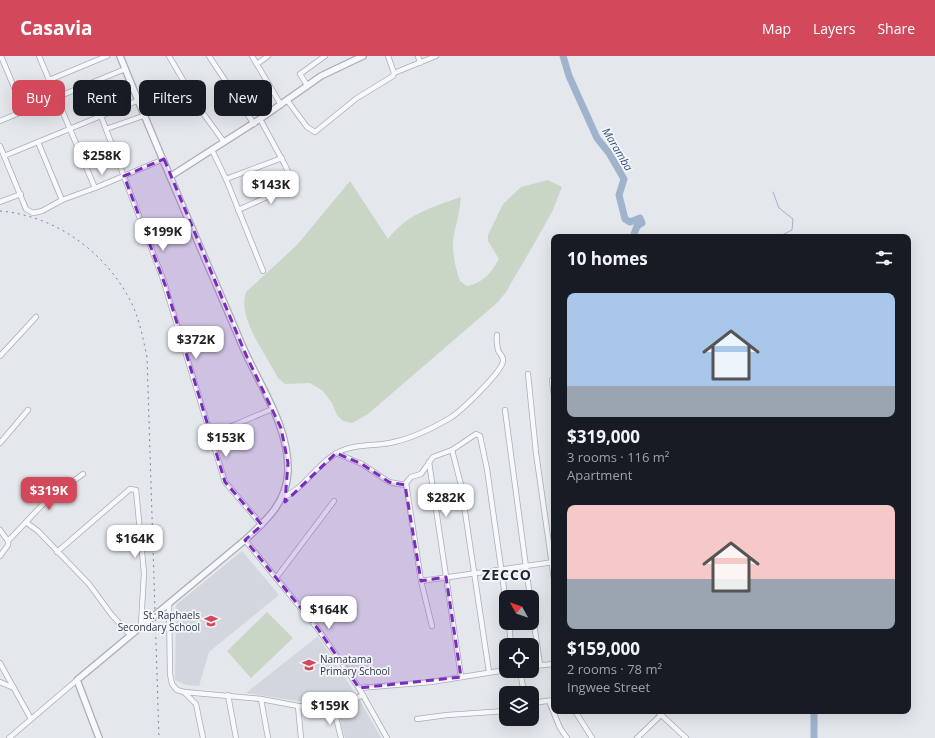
<!DOCTYPE html>
<meta charset="utf-8">
<style>
:root{--surface:#171b24;--page:#20242c;--text:#f1f3f6;--muted:#9ea1a6;--accent:#d1495b}
body{margin:0;font-family:"Open Sans",sans-serif;background:var(--page);color:var(--text);height:100vh;display:flex;flex-direction:column;font-size:15px;white-space:nowrap}
*{box-sizing:border-box;margin:0}
p{font-size:13px;color:var(--muted)}
.icon{flex:none;width:22px;height:22px;fill:none;stroke:currentColor;stroke-width:2;stroke-linecap:round;stroke-linejoin:round}
.map{position:relative;flex:1;overflow:hidden}
.details{position:absolute;left:551px;top:178px;width:360px;height:480px;display:flex;flex-direction:column;background:var(--surface);border-radius:8px;box-shadow:0 4px 16px #0002}
.details>*{flex:none}
.top-card{position:absolute;left:12px;top:24px;width:380px;height:36px;display:flex;gap:8px}
.needle{width:26px;rotate:310deg}
.fabs{position:absolute;left:499px;top:534px;display:grid;gap:8px}
.fabs a{display:grid;place-items:center;width:40px;height:40px;border-radius:8px;background:var(--surface);box-shadow:0 4px 16px #0002;font-size:20px}
.price{position:absolute;translate:-50% -34px;padding:0 9px;border-radius:8px;background:#fff;color:#222;font-size:13px;line-height:26px;filter:drop-shadow(0 1px 2px #0008)}
.price::after{content:'';position:absolute;left:50%;top:24px;width:12px;height:9px;margin-left:-6px;background:inherit;clip-path:polygon(0 0,100% 0,50% 100%)}
.price.active{background:var(--accent);color:#fff}
ul{padding:0;list-style:none}
li{display:grid;align-content:center;gap:8px;height:212px;padding:0 16px}
li span{display:grid;place-items:center;height:124px;border-radius:8px;color:#555}
li>.icon{margin-inline-start:auto}
span .icon{width:72px;height:72px;fill:#fffc;stroke-width:1}
li b{font-size:17px}
h2{display:flex;justify-content:space-between;align-items:center;height:48px;padding:0 16px;font-size:17px}
.tag{padding:0 14px;border-radius:8px;background:var(--surface);box-shadow:0 4px 16px #0002;font-size:14px;line-height:36px}
.tag.active{background:var(--accent);color:#fff}
header{display:flex;align-items:center;gap:24px;box-sizing:border-box;height:56px;padding:0 20px;background:var(--accent);color:#fff}
header strong{font-size:19px}
nav{display:flex;gap:22px;margin-inline-start:auto;font-size:14px}
.map>svg:first-child{display:block}
.built{fill:#d2d6de}
.green{fill:#c9d6c5}
.lines{fill:none;stroke-linecap:round;stroke-linejoin:round}
.stream{stroke:#9fb4cc;stroke-width:1}
.river{stroke:#9fb4cc;stroke-width:7}
.minor-casing{stroke:#a9aeb7;stroke-width:6}
.tertiary-casing{stroke:#a9aeb7;stroke-width:8}
.minor{stroke:#f7f8fa;stroke-width:4.5}
.tertiary{stroke:#f7f8fa;stroke-width:5.5}
.rail{stroke:#7d8696;stroke-width:1;stroke-dasharray:2 4;stroke-linecap:butt}
.marked{fill:#7b2cbf;fill-opacity:0.2;stroke:#7b2cbf;stroke-width:3;stroke-dasharray:8 5;stroke-linejoin:round}
.labels{text-anchor:middle;dominant-baseline:central;stroke-width:3.5;stroke-linejoin:round;paint-order:stroke}
.poi-label{font-size:10px;fill:#2b3445;stroke:#f4f6f9;text-anchor:end}
.water-label{font-size:11px;font-style:italic;fill:#34527a;stroke:#f4f6f9}
.district-label{font-size:14px;font-weight:bold;letter-spacing:1px;fill:#1d2536;stroke:#f4f6f9}
</style>
<header>
<strong>Casavia</strong>
<nav><a>Map</a><a>Layers</a><a>Share</a></nav>
</header>
<div class="map">
<svg width="935" height="682" viewBox="0 0 935 682">
<rect width="100%" height="100%" fill="#e4e7ec"/>
<g class="built">
<path d="M242,495L279,539L209,596L199,630L186,629L175,624L176,549Z"/>
<path d="M318,580L356,639L329,650L246,637Z"/>
<path d="M359,643L381,682H345L338,654Z"/>
</g>
<g class="green">
<path d="M548,124L562,131L552,156L538,181L506,236L498,246L368,358L352,367L343,365L337,359L332,347L323,335L310,327L285,328L278,322C266,298 237,262 246,236L297,189L350,125L388,183C407,158 432,151 461,141C460,154 457,166 454,178C451,194 455,210 460,225L467,230C483,227 491,217 499,203L488,185V179L503,148L521,131Z"/>
<path d="M267,556L293,582L251,622L227,595Z"/>
</g>
<g class="lines">
<path class="stream" d="M773,136L779,152L793,163L792,174L778,181"/>
<g class="river">
<path d="M563,0L569,20L597,82L609,97L624,123L619,139L625,163L630,166L640,162L642,167L637,170L633,181"/>
<path d="M814,655V682"/>
</g>
<g class="minor-casing">
<g id="minor">
<path d="M1,0L24,55"/>
<path d="M39,0L95,132"/>
<path d="M169,0L200,53L224,86"/>
<path d="M209,0L254,68"/>
<path d="M252,0L281,49"/>
<path d="M418,0L420,7"/>
<path d="M257,8L268,0"/>
<path d="M394,17L436,0"/>
<path d="M49,24L107,0"/>
<path d="M307,29L300,18L325,0"/>
<path d="M287,44L307,71L315,76L357,42L393,20L394,17L388,0"/>
<path d="M101,60L139,44"/>
<path d="M0,65L125,13"/>
<path d="M106,73L146,59"/>
<path d="M38,86L62,144"/>
<path d="M0,90L26,153L33,157L42,155L62,144L95,132L164,103"/>
<path d="M212,94L226,123L263,215"/>
<path d="M4,100L101,60L163,223L225,426L262,469"/>
<path d="M226,123L282,102"/>
<path d="M0,146L21,138"/>
<path d="M238,154L294,129L285,109L260,63"/>
<path d="M0,300L36,261"/>
<path d="M528,318L536,397L554,523"/>
<path d="M554,323L552,324L554,340"/>
<path d="M505,354L530,541"/>
<path d="M211,379L272,353"/>
<path d="M0,387L28,354"/>
<path d="M452,394L461,429L489,616"/>
<path d="M336,397L362,408L389,426L405,429"/>
<path d="M429,406L461,621"/>
<path d="M283,441C305,433 316,408 337,397C354,387 375,391 394,386C412,382 433,372 450,362C460,356 502,316 503,305C504,300 499,298 498,294C497,289 496,284 497,279"/>
<path d="M27,467L38,475L89,528L111,558L130,579"/>
<path d="M0,474L8,485V489L0,500"/>
<path d="M245,484L318,573L359,632L387,682"/>
<path d="M8,485L46,445L83,418"/>
<path d="M57,496L130,433L136,434L144,517L141,569"/>
<path d="M276,522L334,445"/>
<path d="M421,525L554,506"/>
<path d="M169,548L170,618L172,628L177,634L184,636L261,643L298,650L334,653L363,639"/>
<path d="M532,554L540,609"/>
<path d="M509,567L511,589"/>
<path d="M432,570L421,525L406,427L411,421L421,418L433,401L452,394L476,378L480,380L487,413L506,547"/>
<path d="M0,607L31,663"/>
<path d="M532,610L554,608"/>
<path d="M520,615L524,637"/>
<path d="M0,626L14,632"/>
<path d="M359,632L431,626L506,614"/>
<path d="M185,637L196,648L203,682"/>
<path d="M228,639L236,682"/>
<path d="M261,643L268,682"/>
<path d="M549,645L560,672L567,682"/>
<path d="M532,647L554,644"/>
<path d="M298,650L301,682"/>
<path d="M334,653L341,682"/>
<path d="M575,655L592,682"/>
<path d="M657,655L686,682"/>
<path d="M417,663L447,659L506,655"/>
<path d="M9,682L77,624"/>
<path d="M637,682L661,659"/>
</g>
</g>
<g class="tertiary-casing">
<g id="tertiary">
<path d="M171,120L260,63L321,20L363,0"/>
<path d="M99,682L77,624L245,484C267,464 287,446 288,415C289,367 256,325 239,282C199,188 158,95 120,0"/>
</g>
</g>
<use href="#minor" class="minor"/>
<use href="#tertiary" class="tertiary"/>
<path class="rail" d="M0,155C57,160 107,197 132,248C140,265 143,283 147,301L159,682"/>
</g>
<path class="marked" d="M164,103L246,299L281,372L288,407L285,446L336,397L362,408L389,426L405,429L421,525L446,521L461,621L359,632L318,573L245,484L262,469L225,426L167,234L124,120Z"/>
<defs>
<g id="school-bare" transform="scale(1.08)"><path d="M0-5L7-2L0 1L-7-2ZM-4 1L0 2.5L4 1V4Q0 6-4 4Z" fill="#d1495b" stroke="#f4f6f9" stroke-width="2.5" paint-order="stroke"/></g>
</defs>
<g fill-rule="evenodd">
<use href="#school-bare" x="211" y="565"/>
<use href="#school-bare" x="309" y="609"/>
</g>
<g class="labels">
<g class="poi-label">
<text x="200" y="559">St. Raphaels<tspan x="200" dy="12">Secondary School</tspan></text>
<text x="320" y="603" text-anchor="start">Namatama<tspan x="320" dy="12">Primary School</tspan></text>
</g>
<g class="water-label">
<text transform="translate(618 93) rotate(59)">Maramba</text>
</g>
<g class="district-label">
<text x="507" y="518">ZECCO</text>
</g>
</g>
</svg>
<div class="fabs">
<a><svg class="needle" viewBox="-14 -14 28 28"><path d="M0-13l5 13h-10z" fill="#e53935"/><path d="M0 13l5-13h-10z" fill="#9ea1a6"/></svg></a>
<a><svg class="icon" aria-label="locate" viewBox="0 0 24 24"><circle cx="12" cy="12" r="6"/><path d="M12 2v4M12 18v4M2 12h4M18 12h4"/></svg></a>
<a><svg class="icon" aria-label="layers" viewBox="0 0 24 24"><path d="M12 4l9 5-9 5-9-5zM3 14l9 5 9-5"/></svg></a>
</div>
<b class="price" style="left:102px;top:120px">$258K</b>
<b class="price" style="left:271px;top:149px">$143K</b>
<b class="price" style="left:163px;top:196px">$199K</b>
<b class="price" style="left:196px;top:304px">$372K</b>
<b class="price" style="left:226px;top:402px">$153K</b>
<b class="price active" style="left:49px;top:455px">$319K</b>
<b class="price" style="left:446px;top:462px">$282K</b>
<b class="price" style="left:135px;top:503px">$164K</b>
<b class="price" style="left:329px;top:574px">$164K</b>
<b class="price" style="left:330px;top:670px">$159K</b>
<div class="top-card">
<a class="tag active">Buy</a>
<a class="tag">Rent</a>
<a class="tag">Filters</a>
<a class="tag">New</a>
</div>
<section class="details">
<h2>10 homes<svg class="icon" aria-label="filters" viewBox="0 0 24 24"><path d="M4 7h16M4 17h16"/><circle cx="9" cy="7" r="2"/><circle cx="15" cy="17" r="2"/></svg></h2>
<ul>
<li><span style="background:linear-gradient(#a9c7e8 75%,#9aa5b1 0)"><svg class="icon" aria-label="home" viewBox="0 0 24 24"><path d="M3 11l9-7 9 7M6 9v11h12V9"/></svg></span><div><b>$319,000</b><p>3 rooms · 116 m²</p><p>Apartment</p></div></li>
<li><span style="background:linear-gradient(#f6c9c9 60%,#9aa5b1 0)"><svg class="icon" aria-label="home" viewBox="0 0 24 24"><path d="M3 11l9-7 9 7M6 9v11h12V9"/></svg></span><div><b>$159,000</b><p>2 rooms · 78 m²</p><p>Ingwee Street</p></div></li>
</ul>
</section>
</div>
